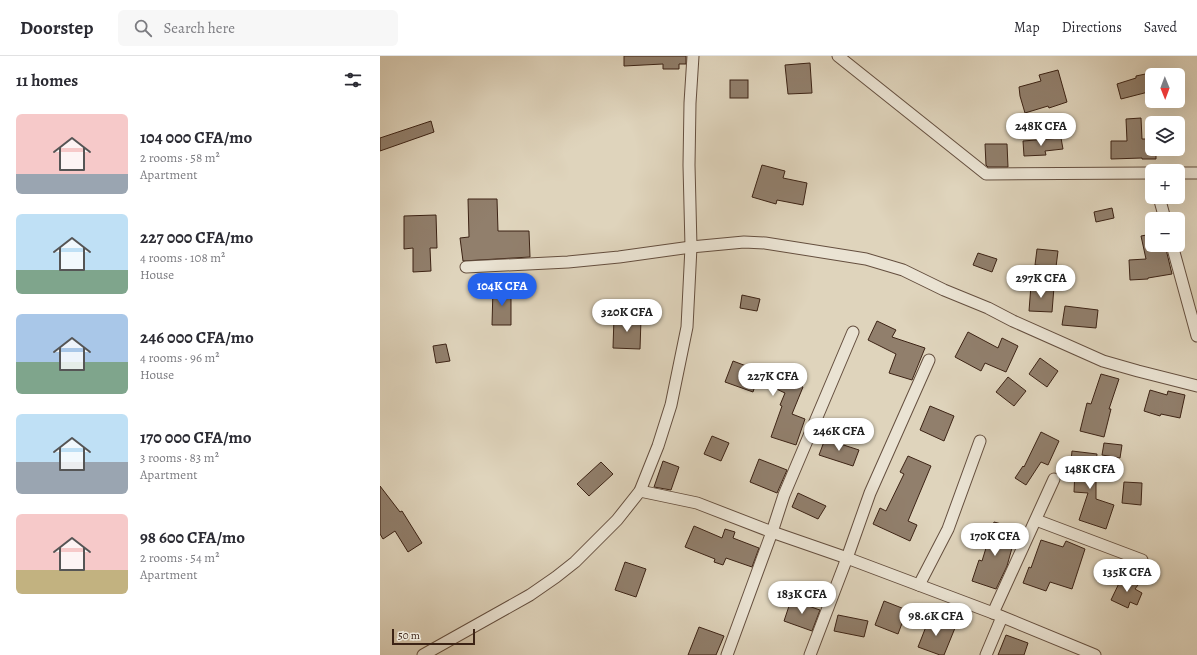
<!DOCTYPE html>
<meta charset="utf-8">
<style>
:root{--surface:#fff;--page:#f7f7f7;--text:#2b2b33;--muted:#7c7c81;--line:#e1e1e2;--accent:#2563eb}
body{margin:0;font-family:Alegreya,serif;background:var(--page);color:var(--text);height:100vh;display:flex;flex-direction:column;font-size:15px;white-space:nowrap}
*{box-sizing:border-box;margin:0}
p{font-size:13px;color:var(--muted)}
.icon{flex:none;width:22px;height:22px;fill:none;stroke:currentColor;stroke-width:2;stroke-linecap:round;stroke-linejoin:round}
.map{position:relative;flex:1;overflow:hidden}
.side{display:flex;flex-direction:column;background:var(--surface);width:380px}
.side>*{flex:none}
.needle{width:26px;rotate:179deg}
.tools{position:absolute;left:765px;top:12px;display:grid;gap:8px}
.tools a{display:grid;place-items:center;width:40px;height:40px;border-radius:6px;background:var(--surface);box-shadow:0 4px 16px #0002;font-size:20px}
.scale{position:absolute;left:12px;bottom:10px;width:83px;box-sizing:border-box;padding-left:4px;border:2px solid #3c2315;border-top:0;font-size:11px;line-height:14px;white-space:nowrap;color:#3c2315;-webkit-text-stroke:3px #eae3d3;paint-order:stroke}
.price{position:absolute;translate:-50% -34px;padding:0 9px;border-radius:14px;background:#fff;color:#222;font-size:13px;line-height:26px;filter:drop-shadow(0 1px 2px #0008)}
.price::after{content:'';position:absolute;left:50%;top:24px;width:12px;height:9px;margin-left:-6px;background:inherit;clip-path:polygon(0 0,100% 0,50% 100%)}
.price.active{background:var(--accent);color:#fff}
ul{padding:0;list-style:none}
li{display:flex;align-items:center;gap:12px;height:100px;padding:0 16px}
li span{display:grid;place-items:center;flex:none;width:112px;height:80px;border-radius:6px;color:#555}
li>.icon{margin-inline-start:auto}
span .icon{width:48px;height:48px;fill:#fffc;stroke-width:1}
li b{font-size:17px}
h2{display:flex;justify-content:space-between;align-items:center;height:48px;padding:0 16px;font-size:17px}
header{display:flex;align-items:center;gap:24px;box-sizing:border-box;height:56px;padding:0 20px;background:var(--surface);border-bottom:1px solid var(--line)}
header strong{font-size:19px}
nav{display:flex;gap:22px;margin-inline-start:auto;font-size:14px}
.search{width:280px;height:36px;background:var(--page);display:flex;align-items:center;gap:10px;box-sizing:border-box;padding:0 14px;border-radius:6px;color:var(--muted);font-size:15px}
main{display:flex;flex:1;min-height:0}
.map>svg:first-child{display:block}
.building{fill:#917f6c;stroke:#3c2315}
.lines{fill:none;stroke-linecap:round;stroke-linejoin:round}
.minor-casing{stroke:#654f3f;stroke-width:13}
.minor{stroke:#eae3d3;stroke-width:11}
</style>
<header>
<strong>Doorstep</strong>
<div class="search"><svg class="icon" aria-label="search" viewBox="0 0 24 24"><circle cx="10" cy="10" r="6"/><path d="M15 15l6 6"/></svg>Search here</div>
<nav><a>Map</a><a>Directions</a><a>Saved</a></nav>
</header>
<main>
<section class="side">
<h2>11 homes<svg class="icon" aria-label="filters" viewBox="0 0 24 24"><path d="M4 7h16M4 17h16"/><circle cx="9" cy="7" r="2"/><circle cx="15" cy="17" r="2"/></svg></h2>
<ul>
<li><span style="background:linear-gradient(#f6c9c9 75%,#9aa5b1 0)"><svg class="icon" aria-label="home" viewBox="0 0 24 24"><path d="M3 11l9-7 9 7M6 9v11h12V9"/></svg></span><div><b>104 000 CFA/mo</b><p>2 rooms · 58 m²</p><p>Apartment</p></div></li>
<li><span style="background:linear-gradient(#bfe0f5 70%,#7fa58c 0)"><svg class="icon" aria-label="home" viewBox="0 0 24 24"><path d="M3 11l9-7 9 7M6 9v11h12V9"/></svg></span><div><b>227 000 CFA/mo</b><p>4 rooms · 108 m²</p><p>House</p></div></li>
<li><span style="background:linear-gradient(#a9c7e8 60%,#7fa58c 0)"><svg class="icon" aria-label="home" viewBox="0 0 24 24"><path d="M3 11l9-7 9 7M6 9v11h12V9"/></svg></span><div><b>246 000 CFA/mo</b><p>4 rooms · 96 m²</p><p>House</p></div></li>
<li><span style="background:linear-gradient(#bfe0f5 60%,#9aa5b1 0)"><svg class="icon" aria-label="home" viewBox="0 0 24 24"><path d="M3 11l9-7 9 7M6 9v11h12V9"/></svg></span><div><b>170 000 CFA/mo</b><p>3 rooms · 83 m²</p><p>Apartment</p></div></li>
<li><span style="background:linear-gradient(#f6c9c9 70%,#c2b280 0)"><svg class="icon" aria-label="home" viewBox="0 0 24 24"><path d="M3 11l9-7 9 7M6 9v11h12V9"/></svg></span><div><b>98 600 CFA/mo</b><p>2 rooms · 54 m²</p><p>Apartment</p></div></li>
</ul>
</section>
<div class="map">
<svg width="817" height="599" viewBox="0 0 817 599">
<rect width="100%" height="100%" fill="#dfd4bc"/>
<filter id="stains"><feTurbulence type="fractalNoise" baseFrequency=".005" numOctaves="4"/><feColorMatrix values="0 0 0 0 .2 0 0 0 0 .09 0 0 0 0 .02 0 0 0 .5 -.17"/></filter>
<radialGradient id="worn" r=".72"><stop offset=".6" stop-color="#630" stop-opacity="0"/><stop offset="1" stop-color="#630" stop-opacity=".3"/></radialGradient>
<g class="building">
<path d="M244,0H306V8H299V13H283V8L244,10Z"/>
<path d="M430,7L432,37L408,38L405,9Z"/>
<path d="M678,14L687,46L669,52L668,50L645,57L640,40L639,31L661,25L659,19Z"/>
<path d="M770,17L772,35L741,43L737,28L756,22V20Z"/>
<rect x="350" y="24" width="18" height="18"/>
<path d="M761,62L762,83H772V93H776V103H762V102L731,103V85H747L746,63Z"/>
<path d="M51,65L54,76L0,95V82Z"/>
<path d="M681,82L683,93L665,95L666,99L644,100L643,85Z"/>
<path d="M605,88H627L628,111H608L606,109Z"/>
<path d="M382,109L405,115L403,122L427,127L423,149L397,144L396,148L372,141Z"/>
<path d="M88,143H117L118,175H149L150,201L83,205L80,182L89,181Z"/>
<path d="M732,152L734,162L716,166L714,156Z"/>
<path d="M56,159L57,192H50L51,215L33,216V192L24,193V160Z"/>
<path d="M772,178V189H785L792,218L768,222V223L750,224L749,204L766,203L761,180Z"/>
<path d="M657,193L678,195L676,211L655,209Z"/>
<path d="M598,197L617,203L612,216L593,209Z"/>
<path d="M651,229L674,231L672,256L649,255Z"/>
<path d="M113,232H131V269H112Z"/>
<path d="M362,239L380,243L377,255L360,252Z"/>
<path d="M685,250L718,254L716,272L682,269Z"/>
<path d="M234,261L261,263L260,293L233,292Z"/>
<path d="M497,265L516,274L512,281L545,292L532,324L509,317L516,298L488,284Z"/>
<path d="M588,276L618,292L622,282L638,290L626,316L605,307L601,315L575,301Z"/>
<path d="M66,288L70,305L56,307L53,290Z"/>
<path d="M660,302L678,315L667,331L649,318Z"/>
<path d="M353,305L385,317L389,308L408,317L404,324L423,331L412,358L425,363L416,389L391,381L402,350L400,349L405,337L377,324L373,336L345,326Z"/>
<path d="M721,318L739,323L729,353H731L724,381L700,375L707,347L711,348Z"/>
<path d="M628,321L646,335L634,350L616,336Z"/>
<path d="M770,334L787,339L788,335L805,339L800,362L781,358L780,360L764,355Z"/>
<path d="M550,350L574,360L564,385L540,374Z"/>
<path d="M661,376L679,385L668,409L661,406L646,429L635,422L643,410L644,411Z"/>
<path d="M332,380L349,387L341,405L324,398Z"/>
<path d="M445,383L479,394L473,410L439,399Z"/>
<path d="M724,387L742,389L740,402L722,399Z"/>
<path d="M692,395L717,398L715,417L716,418V443L734,449L726,473L699,464L708,437L694,436L695,414H690Z"/>
<path d="M528,400L551,410L528,465L537,469L530,485L493,468L500,452L506,455L524,418L520,416Z"/>
<path d="M379,403L407,414L397,437L370,426Z"/>
<path d="M283,405L299,411L291,434L274,431Z"/>
<path d="M221,406L233,418L209,440L197,428Z"/>
<path d="M744,426L762,427L761,449L742,447Z"/>
<path d="M0,430L20,456L22,455L42,487L28,496L15,475L3,483L0,478Z"/>
<path d="M418,437L446,450L438,463L412,451Z"/>
<path d="M614,466L633,471L627,491L632,492L627,510L616,533L592,525L599,504L602,505Z"/>
<path d="M314,470L342,482L345,473L355,476L353,482L379,492L372,511L346,502L343,509L334,506L335,503L305,491Z"/>
<path d="M661,484L683,491L686,485L705,493L692,533L670,526L666,535L643,527L649,511L651,512Z"/>
<path d="M245,506L266,513L256,541L235,534Z"/>
<path d="M742,521L758,529L755,533L762,537L757,549L750,546L748,552L731,544Z"/>
<path d="M411,544L440,554L432,575L404,565Z"/>
<path d="M504,545L527,554L518,578L495,569Z"/>
<path d="M458,559L488,565L484,581L454,575Z"/>
<path d="M549,563L575,572L564,599H560L538,591Z"/>
<path d="M319,571L344,580L336,599H308Z"/>
<path d="M626,579L648,587L644,599H618Z"/>
</g>
<g class="lines">
<g class="minor-casing">
<g id="minor">
<path d="M458,0L606,118L772,117"/>
<path d="M798,117H816"/>
<path d="M779,141L785,163"/>
<path d="M792,189L817,280"/>
<path d="M86,211L188,206L239,201L311,191L364,186L385,187L486,203L523,214L564,234L608,252L633,265L723,305L758,315L817,330"/>
<path d="M260,435L317,447L392,476L467,502L613,557L715,599"/>
<path d="M656,464L762,504"/>
<path d="M539,529L568,473L600,385"/>
<path d="M613,557L674,423"/>
<path d="M43,599L150,539L176,521L195,506L237,464L260,435L278,390L291,349L307,271L311,191L309,109L310,47L313,0"/>
<path d="M347,599L392,476L404,439L473,276"/>
<path d="M430,599L467,502L490,437L549,304"/>
<path d="M606,599L622,561"/>
</g>
</g>
<use href="#minor" class="minor"/>
</g>
<rect width="100%" height="100%" filter="url(#stains)"/>
<rect width="100%" height="100%" fill="url(#worn)"/>
</svg>
<div class="tools">
<a><svg class="needle" viewBox="-14 -14 28 28"><path d="M0-13l5 13h-10z" fill="#e53935"/><path d="M0 13l5-13h-10z" fill="#7c7c81"/></svg></a>
<a><svg class="icon" aria-label="layers" viewBox="0 0 24 24"><path d="M12 4l9 5-9 5-9-5zM3 14l9 5 9-5"/></svg></a>
<a>+</a>
<a>−</a>
</div>
<div class="scale">50 m</div>
<b class="price" style="left:661px;top:91px">248K CFA</b>
<b class="price" style="left:661px;top:243px">297K CFA</b>
<b class="price active" style="left:122px;top:251px">104K CFA</b>
<b class="price" style="left:247px;top:277px">320K CFA</b>
<b class="price" style="left:393px;top:341px">227K CFA</b>
<b class="price" style="left:459px;top:396px">246K CFA</b>
<b class="price" style="left:710px;top:434px">148K CFA</b>
<b class="price" style="left:615px;top:501px">170K CFA</b>
<b class="price" style="left:747px;top:537px">135K CFA</b>
<b class="price" style="left:422px;top:559px">183K CFA</b>
<b class="price" style="left:556px;top:581px">98.6K CFA</b>
</div>
</main>
